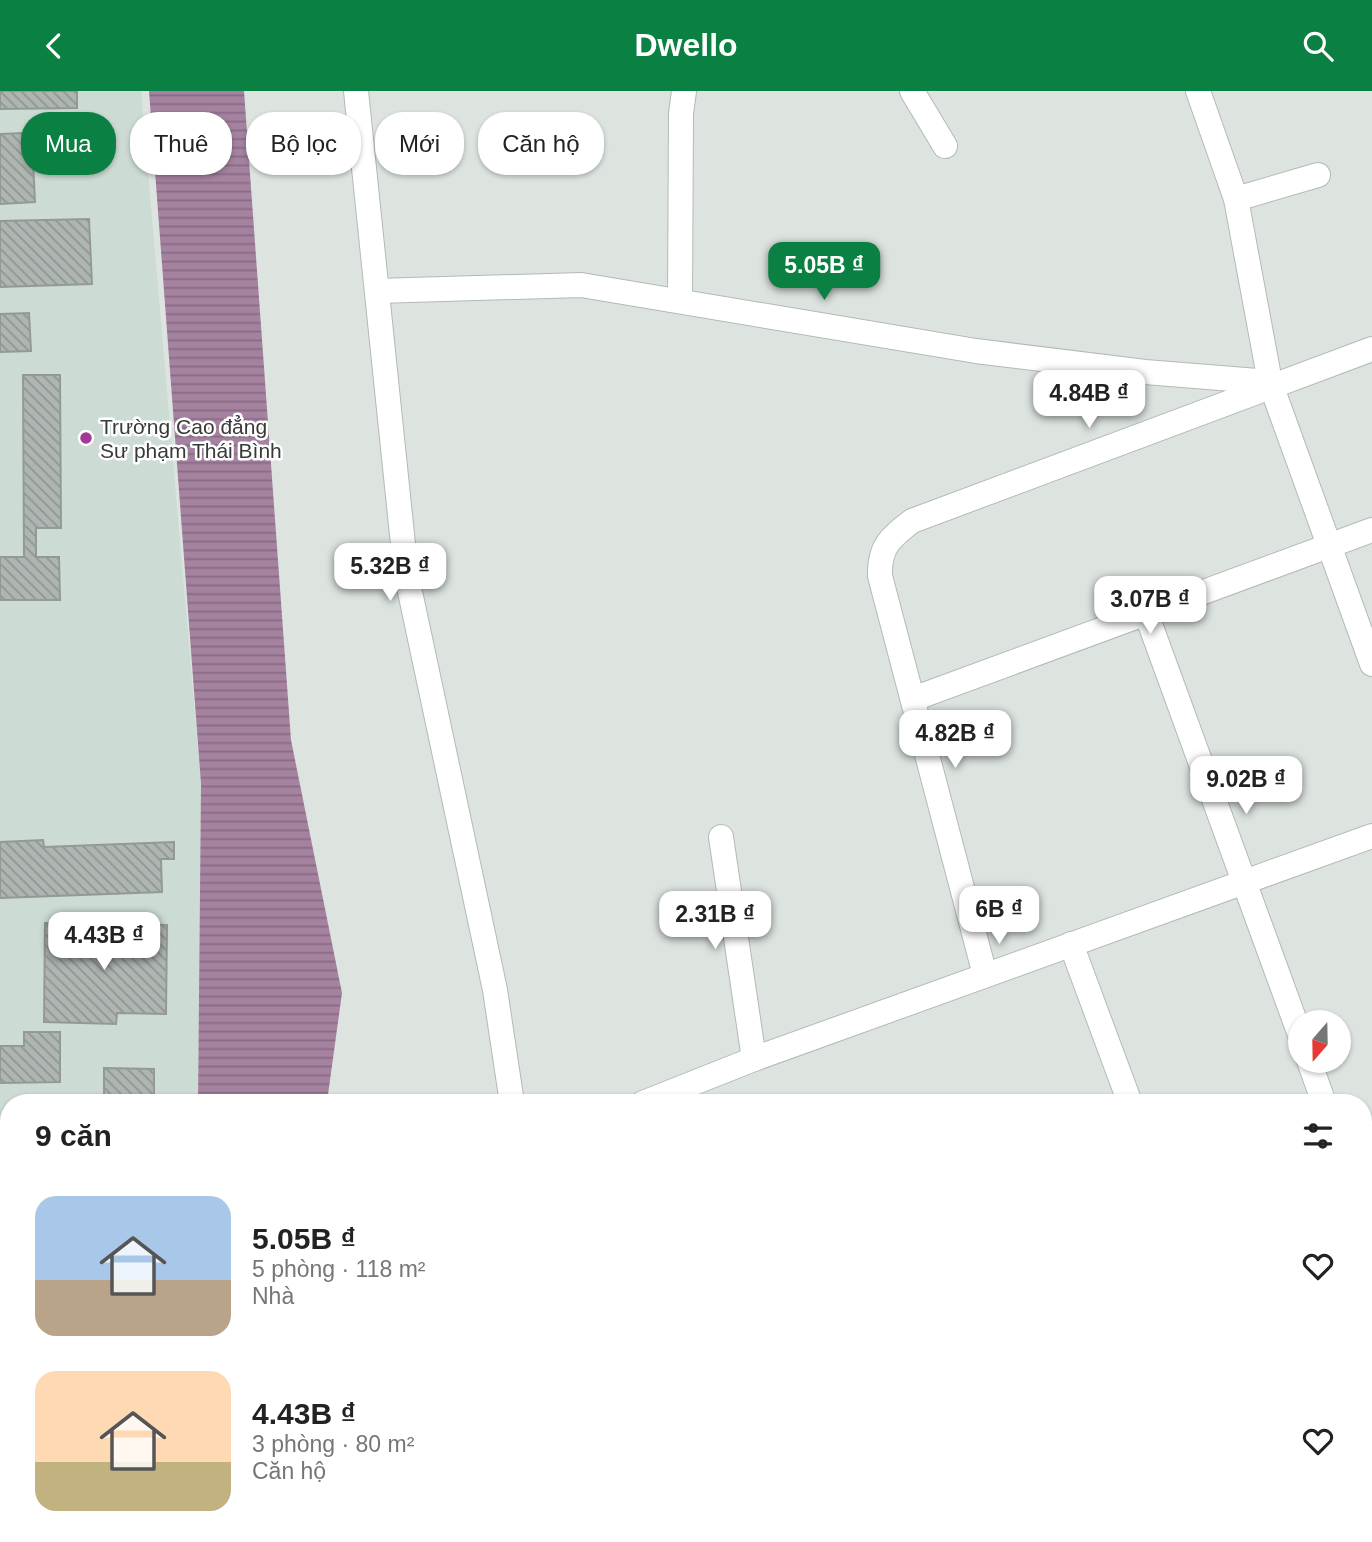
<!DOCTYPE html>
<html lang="vi">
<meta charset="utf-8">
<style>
:root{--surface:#fff;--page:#f6f6f6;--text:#222;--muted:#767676;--accent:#0b8043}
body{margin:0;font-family:Helvetica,sans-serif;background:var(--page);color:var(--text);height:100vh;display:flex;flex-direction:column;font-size:26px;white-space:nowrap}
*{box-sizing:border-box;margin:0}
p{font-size:23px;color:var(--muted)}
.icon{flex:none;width:38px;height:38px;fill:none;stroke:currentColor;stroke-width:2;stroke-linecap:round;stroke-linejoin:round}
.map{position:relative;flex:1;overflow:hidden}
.details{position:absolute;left:0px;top:1003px;width:1372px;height:450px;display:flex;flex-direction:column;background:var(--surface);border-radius:28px 28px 0 0;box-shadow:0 2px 5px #0004}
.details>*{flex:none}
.guide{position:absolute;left:21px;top:21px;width:700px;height:63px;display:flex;gap:14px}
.needle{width:46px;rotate:200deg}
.buttons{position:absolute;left:1288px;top:919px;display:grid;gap:14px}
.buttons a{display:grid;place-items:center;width:63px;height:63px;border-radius:50%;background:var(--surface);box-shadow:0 2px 5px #0004;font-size:35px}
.price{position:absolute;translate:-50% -60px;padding:0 16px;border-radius:14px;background:#fff;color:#222;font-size:23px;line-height:46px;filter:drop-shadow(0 2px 4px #0008)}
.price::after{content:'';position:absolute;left:50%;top:42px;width:21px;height:16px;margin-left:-10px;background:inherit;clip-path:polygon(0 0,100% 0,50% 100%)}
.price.on{background:var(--accent);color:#fff}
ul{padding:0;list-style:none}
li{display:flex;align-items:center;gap:21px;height:175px;padding:0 35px}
li span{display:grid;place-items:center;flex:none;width:196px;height:140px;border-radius:21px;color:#555}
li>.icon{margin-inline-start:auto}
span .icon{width:84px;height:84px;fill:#fffc;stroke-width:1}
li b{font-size:30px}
h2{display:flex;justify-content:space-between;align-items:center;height:84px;padding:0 35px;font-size:30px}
.tag{padding:0 24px;border-radius:28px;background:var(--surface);box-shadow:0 2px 5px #0004;font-size:24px;line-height:63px}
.tag.on{background:var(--accent);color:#fff}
header{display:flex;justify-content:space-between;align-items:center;height:91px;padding:0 35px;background:var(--accent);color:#fff;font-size:32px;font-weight:700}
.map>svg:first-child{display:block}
.built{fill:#ccdbd4}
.water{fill:url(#water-rules)}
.building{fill:url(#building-back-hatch);stroke:#939a96;stroke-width:2}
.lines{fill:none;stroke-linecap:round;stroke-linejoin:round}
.street-casing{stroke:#b3bab6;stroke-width:26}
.street{stroke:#fff;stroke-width:24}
.poi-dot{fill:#a33899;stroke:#fff;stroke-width:2.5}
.labels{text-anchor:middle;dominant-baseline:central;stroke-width:5;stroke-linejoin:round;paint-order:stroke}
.poi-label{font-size:21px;fill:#373a38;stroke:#fff;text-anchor:start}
</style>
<header><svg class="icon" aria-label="back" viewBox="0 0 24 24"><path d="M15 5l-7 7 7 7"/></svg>Dwello<svg class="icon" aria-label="search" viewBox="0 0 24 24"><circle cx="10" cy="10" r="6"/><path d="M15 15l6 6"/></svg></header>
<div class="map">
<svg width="1372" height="1451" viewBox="0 0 1372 1451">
<defs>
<pattern id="water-rules" width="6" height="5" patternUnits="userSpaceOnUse" patternTransform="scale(1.75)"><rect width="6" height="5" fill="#a5829f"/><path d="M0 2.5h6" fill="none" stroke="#876b83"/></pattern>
<pattern id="building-back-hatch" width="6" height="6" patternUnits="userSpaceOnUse" patternTransform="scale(1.75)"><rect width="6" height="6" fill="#afb6b2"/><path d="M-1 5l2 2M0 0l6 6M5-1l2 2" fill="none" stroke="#8f9592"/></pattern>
</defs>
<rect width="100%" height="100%" fill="#dde4e0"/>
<path class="built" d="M0,0H141L201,693L198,1011L9,1012V1267H0Z"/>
<g class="water">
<path d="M149,0H244L291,649L342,902L327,1011H198L201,693Z"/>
<path d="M161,1444H254L252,1451H160Z"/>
</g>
<g class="building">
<path d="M0,0H77V17L0,18Z"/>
<path d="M47,41L48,68L33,69L35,111L0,113V43Z"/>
<path d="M89,128L92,193L0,196V130Z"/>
<path d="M29,222L31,260L0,261V223Z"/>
<path d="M23,284H60L61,437H36V466H59L60,509H0V466H24Z"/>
<path d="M43,749L44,756L174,751V768H161L162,801L0,807V751Z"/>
<path d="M45,832L167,834L166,923L117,922L116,933L44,931Z"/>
<path d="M24,941H60V991L0,992V955H24Z"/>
<path d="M104,977L154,978V1012H104Z"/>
<rect x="0" y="1205" width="9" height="51"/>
</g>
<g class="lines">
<g class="street-casing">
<g id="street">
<path d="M356,0L406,482L495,899L512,1012"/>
<path d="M912,0L945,55"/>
<path d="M1198,0L1236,108L1270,291L1372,573"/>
<path d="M1236,108L1318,84"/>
<path d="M377,200L581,194L976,260L1145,281L1270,291"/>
<path d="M680,210L681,23L684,0"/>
<path d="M1146,522L1300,944"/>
<path d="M913,608L1372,439"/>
<path d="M721,746L754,968"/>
<path d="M1071,853L1130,1012"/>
<path d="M985,884L880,485C879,456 890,447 912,430L1372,258"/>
<path d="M1309,970L1324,1012"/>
<path d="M643,1012L754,968L1372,745"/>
<path d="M1363,1124L1372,1119"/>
<path d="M0,1336H9"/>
<path d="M1363,1364L1372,1358"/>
<path d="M1050,1444L1054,1451"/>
<path d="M66,1451L67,1444"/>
<path d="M404,1451L409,1444"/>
<path d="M837,1451L849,1444"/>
<path d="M1224,1451L1236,1444"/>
</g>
</g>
<use href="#street" class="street"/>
</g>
<circle class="poi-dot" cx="86" cy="347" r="7"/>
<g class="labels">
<g class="poi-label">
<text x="100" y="335">Trường Cao đẳng<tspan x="100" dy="24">Sư phạm Thái Bình</tspan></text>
</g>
</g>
</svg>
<div class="buttons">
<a><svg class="needle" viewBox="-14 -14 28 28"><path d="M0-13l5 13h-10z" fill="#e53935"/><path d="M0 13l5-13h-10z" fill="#767676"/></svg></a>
</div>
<b class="price on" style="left:824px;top:211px">5.05B ₫</b>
<b class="price" style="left:1089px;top:339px">4.84B ₫</b>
<b class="price" style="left:390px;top:512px">5.32B ₫</b>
<b class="price" style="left:1150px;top:545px">3.07B ₫</b>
<b class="price" style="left:955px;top:679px">4.82B ₫</b>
<b class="price" style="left:1246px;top:725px">9.02B ₫</b>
<b class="price" style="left:999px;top:855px">6B ₫</b>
<b class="price" style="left:715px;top:860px">2.31B ₫</b>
<b class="price" style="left:104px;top:881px">4.43B ₫</b>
<div class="guide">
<a class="tag on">Mua</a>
<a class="tag">Thuê</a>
<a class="tag">Bộ lọc</a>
<a class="tag">Mới</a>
<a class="tag">Căn hộ</a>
</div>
<section class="details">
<h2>9 căn<svg class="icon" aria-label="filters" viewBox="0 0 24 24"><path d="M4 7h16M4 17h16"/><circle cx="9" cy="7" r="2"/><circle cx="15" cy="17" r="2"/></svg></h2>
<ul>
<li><span style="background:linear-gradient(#a9c7e8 60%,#b9a48a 0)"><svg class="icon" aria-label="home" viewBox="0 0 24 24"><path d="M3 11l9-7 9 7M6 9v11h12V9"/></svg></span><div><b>5.05B ₫</b><p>5 phòng · 118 m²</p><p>Nhà</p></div><svg class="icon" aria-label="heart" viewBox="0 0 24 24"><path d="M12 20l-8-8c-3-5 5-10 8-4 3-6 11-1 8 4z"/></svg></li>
<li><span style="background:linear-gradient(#ffd9b3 65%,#c2b280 0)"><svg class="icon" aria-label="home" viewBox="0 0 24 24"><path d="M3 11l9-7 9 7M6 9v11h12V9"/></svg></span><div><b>4.43B ₫</b><p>3 phòng · 80 m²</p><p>Căn hộ</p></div><svg class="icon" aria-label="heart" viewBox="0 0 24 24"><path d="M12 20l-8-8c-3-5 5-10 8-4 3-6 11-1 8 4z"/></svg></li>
</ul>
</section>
</div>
